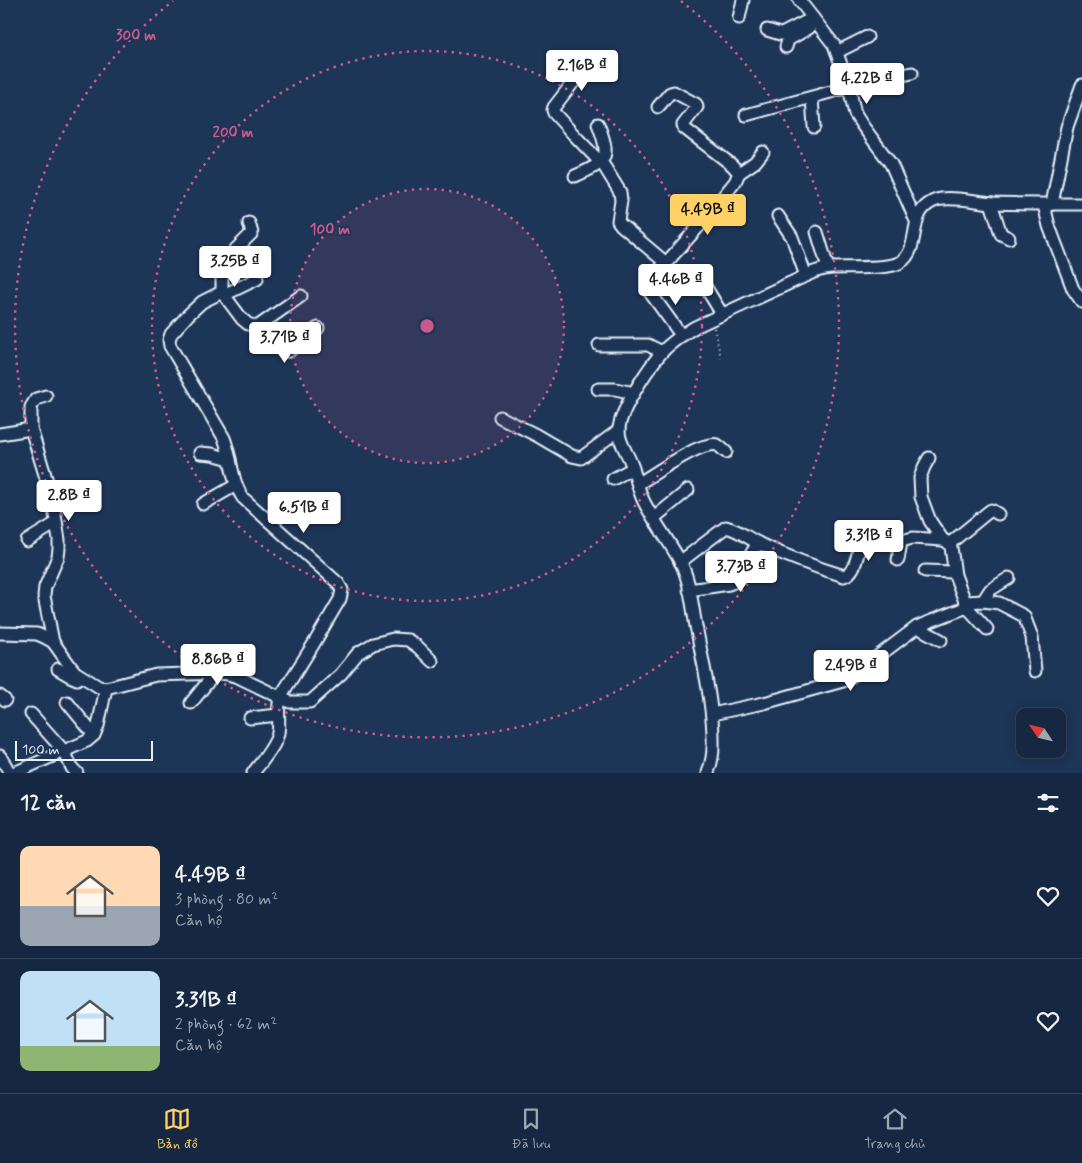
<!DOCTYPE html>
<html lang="vi">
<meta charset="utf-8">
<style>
:root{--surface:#162841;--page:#1f3048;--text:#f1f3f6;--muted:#9ea6b1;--line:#35445a;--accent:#ffd166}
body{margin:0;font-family:Mynerve,sans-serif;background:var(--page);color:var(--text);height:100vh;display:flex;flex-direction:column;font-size:19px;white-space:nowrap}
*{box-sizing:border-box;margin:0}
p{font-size:16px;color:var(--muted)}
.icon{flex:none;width:28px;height:28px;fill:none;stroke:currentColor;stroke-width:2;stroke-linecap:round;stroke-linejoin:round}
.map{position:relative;height:773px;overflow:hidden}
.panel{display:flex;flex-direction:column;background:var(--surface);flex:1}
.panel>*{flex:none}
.needle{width:32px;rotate:305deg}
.controls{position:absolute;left:1016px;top:708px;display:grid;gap:10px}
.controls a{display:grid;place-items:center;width:50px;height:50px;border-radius:10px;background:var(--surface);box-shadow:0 2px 12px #0003,0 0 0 1px var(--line);font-size:25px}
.scale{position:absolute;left:15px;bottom:12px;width:138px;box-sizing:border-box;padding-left:5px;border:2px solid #e8f1f8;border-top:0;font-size:14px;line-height:18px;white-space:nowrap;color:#e8f1f8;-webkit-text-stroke:4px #1d3557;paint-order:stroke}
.price{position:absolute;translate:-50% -42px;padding:0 11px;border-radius:5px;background:#fff;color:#222;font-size:16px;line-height:32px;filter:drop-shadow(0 1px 2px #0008)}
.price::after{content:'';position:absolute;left:50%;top:30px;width:15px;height:11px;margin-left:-8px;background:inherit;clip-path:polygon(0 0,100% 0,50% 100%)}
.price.on{background:var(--accent);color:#111}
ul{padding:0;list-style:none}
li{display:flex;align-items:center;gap:15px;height:125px;padding:0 20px}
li+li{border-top:1px solid var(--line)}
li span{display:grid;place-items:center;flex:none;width:140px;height:100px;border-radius:10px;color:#555}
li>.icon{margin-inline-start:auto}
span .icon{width:60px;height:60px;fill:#fffc;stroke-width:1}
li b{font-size:21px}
h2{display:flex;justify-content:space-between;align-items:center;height:60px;padding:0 20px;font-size:21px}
.menu{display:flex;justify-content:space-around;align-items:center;height:70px;border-top:1px solid var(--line);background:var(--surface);font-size:14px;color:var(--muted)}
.menu a{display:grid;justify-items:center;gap:2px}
.menu .on{color:var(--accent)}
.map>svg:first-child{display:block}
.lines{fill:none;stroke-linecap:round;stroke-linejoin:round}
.minor-casing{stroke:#e8f1f8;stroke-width:15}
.path{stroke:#e8f1f8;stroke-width:2;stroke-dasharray:1 4;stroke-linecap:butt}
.minor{stroke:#1d3557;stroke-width:11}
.ring{fill:none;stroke:#cd598a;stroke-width:2.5;stroke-dasharray:2.5 5}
.centre{fill:#cd598a;stroke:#1d3557;stroke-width:2.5}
.ring-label{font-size:15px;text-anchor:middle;font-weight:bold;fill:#cd598a;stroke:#1d3557;stroke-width:4;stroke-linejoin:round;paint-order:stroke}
</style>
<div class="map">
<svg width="1082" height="773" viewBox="0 0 1082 773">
<rect width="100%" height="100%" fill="#1d3557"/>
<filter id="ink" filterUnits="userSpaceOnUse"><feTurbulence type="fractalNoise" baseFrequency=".02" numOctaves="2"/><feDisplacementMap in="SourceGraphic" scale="10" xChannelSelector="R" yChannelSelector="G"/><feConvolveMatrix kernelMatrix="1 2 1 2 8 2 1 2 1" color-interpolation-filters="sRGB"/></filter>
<g filter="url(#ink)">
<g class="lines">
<g class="minor-casing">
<g id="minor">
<path d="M799,0L834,45L838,56L849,87L855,114L862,125L891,164L916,221"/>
<path d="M739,18L743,0"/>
<path d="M767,30L780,34H782L813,18"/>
<path d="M786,47L788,40L809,28"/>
<path d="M837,52L867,37"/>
<path d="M582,64L575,80L554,107L553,110L554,113L574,135L604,166L620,192L621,201L618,221L621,225L666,263"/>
<path d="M812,98L814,127"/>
<path d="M658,107L670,93L674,92L696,104L697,107L683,125L684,128L732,165L739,173"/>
<path d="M746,115L849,87L912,73"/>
<path d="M575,176C608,162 611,157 598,124"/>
<path d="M991,203L1001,234L1009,238"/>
<path d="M1052,204L1067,127L1082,85"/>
<path d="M1044,205L1049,226L1073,289L1082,302"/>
<path d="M778,216L792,237L806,276"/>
<path d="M249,223L252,233L236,249L222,267V292L224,295L242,319L248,324L257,327L301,296"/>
<path d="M817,232L828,268"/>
<path d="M700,278L722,314"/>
<path d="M222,292L202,302L188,315L171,334L169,340L170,346L224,438C232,458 231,481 243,498L338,583L342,590L340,599L313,645L280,697C277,709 280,721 278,733C276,746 261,762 253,773"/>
<path d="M224,295L257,279"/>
<path d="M264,323L283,351H289L318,328"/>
<path d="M681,335L649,291V284L651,279L666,263L701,224L735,182L739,173L755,162L763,152"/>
<path d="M599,345H648L662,352"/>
<path d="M598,389H615L634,393"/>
<path d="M46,396L36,399L31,407V429L53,501L59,540V549L58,557L45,587L44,596L53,642"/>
<path d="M500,417L536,435L572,456L581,458L619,430"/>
<path d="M0,434L31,429"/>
<path d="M200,453L212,454L230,459"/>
<path d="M929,458L924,467L920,478L921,497L930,521L943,540"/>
<path d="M613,479L633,468"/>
<path d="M638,484C653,475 701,440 717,445C720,446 723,450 726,452"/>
<path d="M203,504L236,485"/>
<path d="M654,518L688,490"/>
<path d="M27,541L56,523"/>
<path d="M949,544L987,513L991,510L998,514"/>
<path d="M898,560L901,542"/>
<path d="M680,562L726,527C739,530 749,539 760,544C788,557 815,567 844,576C855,573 857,556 860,546L863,543L866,542H897L913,538L943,540L948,542L951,547L955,575L967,607L987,629"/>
<path d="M925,571L954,572"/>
<path d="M689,590L729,584L734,582L758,543"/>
<path d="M983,601L990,590L1009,578"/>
<path d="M965,602L983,601L999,603L1024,616L1032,637L1035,671"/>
<path d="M917,627L941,640"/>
<path d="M0,633L37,634L44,637L53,642L71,667L75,672L99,687L106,688L156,675L220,673L228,674L238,677L290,702H310L341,674L358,653L373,644L393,639L408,640L418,647L432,661"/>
<path d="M58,669L70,676L77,679L79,677"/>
<path d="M0,696L5,700"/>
<path d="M67,702L94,735"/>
<path d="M191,703L215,673"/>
<path d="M31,714L64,751L72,768L77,773"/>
<path d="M712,714L764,703L843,681L849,678L917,627L926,623L967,607"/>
<path d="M250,718L278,715"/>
<path d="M0,756L10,773"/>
<path d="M14,773L87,741L94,735L98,726L106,688"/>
<path d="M708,773C711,764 713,756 713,747C714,708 704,669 697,631C692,608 691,582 680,561C669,541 655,523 644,502C638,490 636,476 631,463C627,452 619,443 619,431C618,412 653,360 667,347C676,339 685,333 695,327L814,272C820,270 826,268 833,268C849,267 888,270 901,262C922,247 906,213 934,201C947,195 978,202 994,203C1024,204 1053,204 1082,204"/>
</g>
</g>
<path class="path" d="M714,328L722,362"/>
<use href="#minor" class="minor"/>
</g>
</g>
<circle cx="427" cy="326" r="137" fill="#cd598a" fill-opacity=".12"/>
<g class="ring">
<circle cx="427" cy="326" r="137"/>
<circle cx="427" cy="326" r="275"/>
<path d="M681 1A412 412 0 1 1 173 1"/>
</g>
<circle cx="427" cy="326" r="8" class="centre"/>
<g class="ring-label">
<text x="136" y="40">300 m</text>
<text x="233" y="137">200 m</text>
<text x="330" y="234">100 m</text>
</g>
</svg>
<div class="controls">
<a><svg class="needle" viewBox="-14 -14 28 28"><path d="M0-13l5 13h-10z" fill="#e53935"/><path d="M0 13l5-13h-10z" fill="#9ea6b1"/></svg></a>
</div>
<div class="scale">100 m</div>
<b class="price" style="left:582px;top:92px">2.16B ₫</b>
<b class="price" style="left:867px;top:105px">4.22B ₫</b>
<b class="price on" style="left:708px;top:236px">4.49B ₫</b>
<b class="price" style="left:235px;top:288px">3.25B ₫</b>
<b class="price" style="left:676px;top:306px">4.46B ₫</b>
<b class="price" style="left:285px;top:364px">3.71B ₫</b>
<b class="price" style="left:69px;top:522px">2.8B ₫</b>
<b class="price" style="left:304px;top:534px">6.51B ₫</b>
<b class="price" style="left:869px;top:562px">3.31B ₫</b>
<b class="price" style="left:741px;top:593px">3.73B ₫</b>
<b class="price" style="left:218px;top:686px">8.86B ₫</b>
<b class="price" style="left:851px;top:692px">2.49B ₫</b>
</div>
<section class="panel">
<h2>12 căn<svg class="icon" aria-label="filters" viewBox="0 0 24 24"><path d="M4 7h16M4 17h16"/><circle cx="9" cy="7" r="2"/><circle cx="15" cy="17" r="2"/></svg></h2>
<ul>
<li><span style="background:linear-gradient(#ffd9b3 60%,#9aa5b1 0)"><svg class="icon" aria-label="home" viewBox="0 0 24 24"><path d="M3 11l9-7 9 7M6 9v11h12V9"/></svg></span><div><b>4.49B ₫</b><p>3 phòng · 80 m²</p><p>Căn hộ</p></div><svg class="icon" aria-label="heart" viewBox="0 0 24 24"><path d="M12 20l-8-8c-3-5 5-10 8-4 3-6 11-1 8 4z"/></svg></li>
<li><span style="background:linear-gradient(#bfe0f5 75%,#8fb573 0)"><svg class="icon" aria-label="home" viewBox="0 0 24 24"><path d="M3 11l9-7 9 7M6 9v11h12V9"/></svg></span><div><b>3.31B ₫</b><p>2 phòng · 62 m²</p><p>Căn hộ</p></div><svg class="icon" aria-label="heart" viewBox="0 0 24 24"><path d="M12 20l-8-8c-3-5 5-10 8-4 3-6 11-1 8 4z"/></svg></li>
</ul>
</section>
<nav class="menu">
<a class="on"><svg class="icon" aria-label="map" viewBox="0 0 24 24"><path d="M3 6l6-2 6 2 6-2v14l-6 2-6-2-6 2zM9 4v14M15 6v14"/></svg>Bản đồ</a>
<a><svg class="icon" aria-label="saved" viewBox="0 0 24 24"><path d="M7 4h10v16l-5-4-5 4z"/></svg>Đã lưu</a>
<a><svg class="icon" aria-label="home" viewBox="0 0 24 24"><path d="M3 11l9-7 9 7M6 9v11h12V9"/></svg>Trang chủ</a>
</nav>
